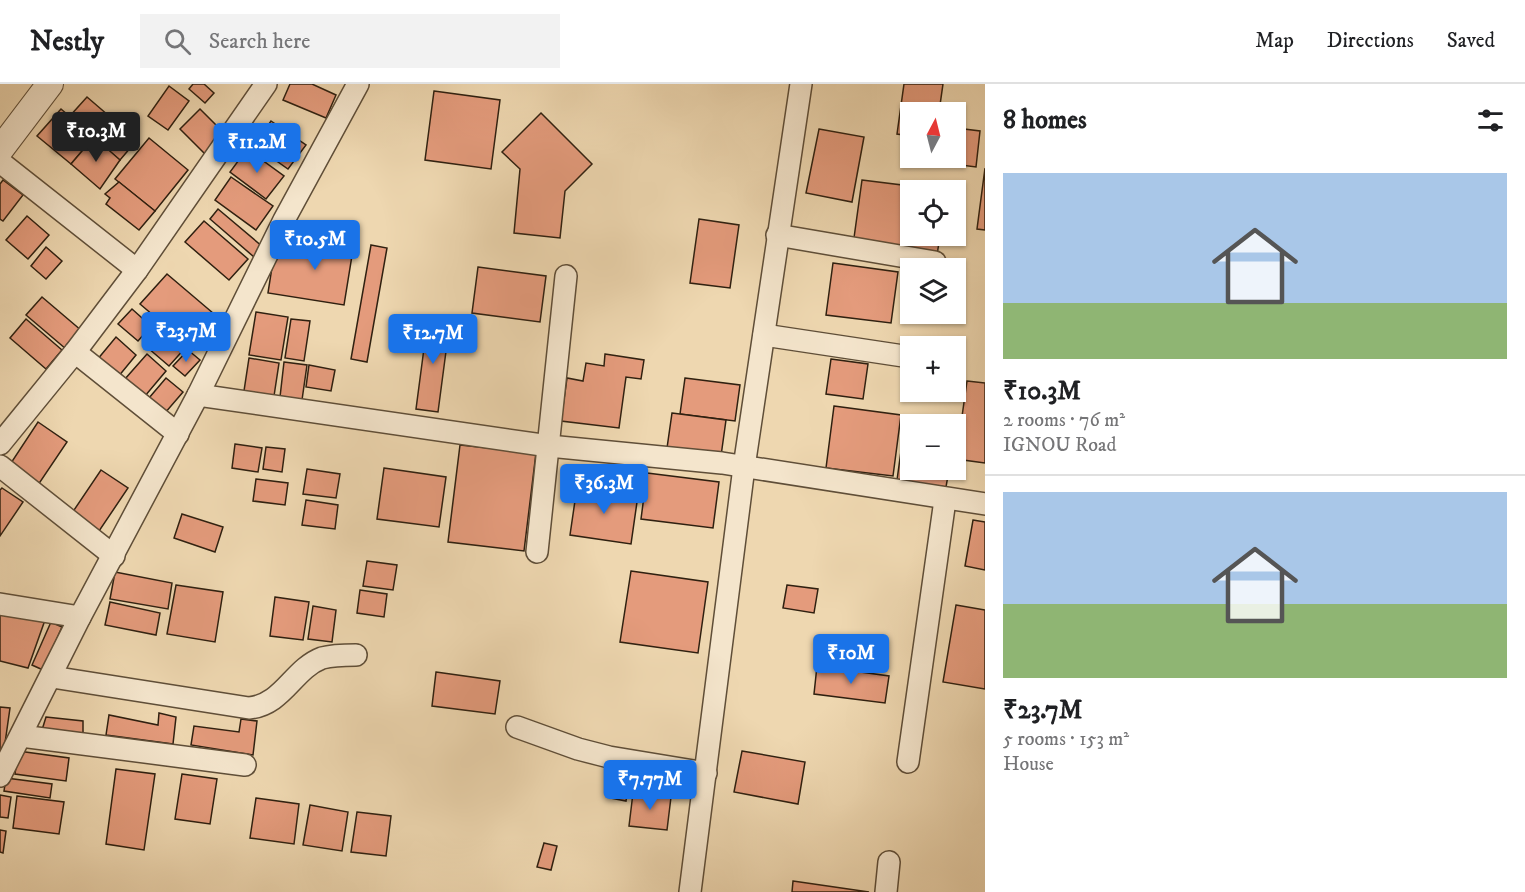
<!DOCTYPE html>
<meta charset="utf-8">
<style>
:root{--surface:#fff;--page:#f2f2f2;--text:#202124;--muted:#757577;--line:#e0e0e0;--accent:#1a73e8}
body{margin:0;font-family:"IM FELL DW Pica",serif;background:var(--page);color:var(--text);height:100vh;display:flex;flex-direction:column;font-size:22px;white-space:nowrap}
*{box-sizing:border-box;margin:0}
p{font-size:20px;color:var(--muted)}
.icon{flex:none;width:33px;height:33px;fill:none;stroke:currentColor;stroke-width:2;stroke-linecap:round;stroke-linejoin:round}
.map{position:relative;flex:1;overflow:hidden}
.sheet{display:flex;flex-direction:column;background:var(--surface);width:540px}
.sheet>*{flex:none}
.needle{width:39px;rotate:7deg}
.tools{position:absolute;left:900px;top:18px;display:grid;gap:12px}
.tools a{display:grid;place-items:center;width:66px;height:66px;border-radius:0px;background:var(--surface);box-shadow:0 2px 4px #0004;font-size:30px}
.price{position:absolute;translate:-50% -51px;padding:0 14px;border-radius:6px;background:var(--accent);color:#fff;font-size:20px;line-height:39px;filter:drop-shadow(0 2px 3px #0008)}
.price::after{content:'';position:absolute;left:50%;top:36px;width:18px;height:14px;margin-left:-9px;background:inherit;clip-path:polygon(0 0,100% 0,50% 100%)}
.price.active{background:#222;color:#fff}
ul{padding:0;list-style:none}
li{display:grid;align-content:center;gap:12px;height:318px;padding:0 18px}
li+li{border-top:2px solid var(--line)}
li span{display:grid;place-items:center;height:186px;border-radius:0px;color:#555}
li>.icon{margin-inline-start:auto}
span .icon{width:108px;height:108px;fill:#fffc;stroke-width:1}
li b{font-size:26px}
h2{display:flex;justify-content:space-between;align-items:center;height:72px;padding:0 18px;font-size:26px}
header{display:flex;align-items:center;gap:36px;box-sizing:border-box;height:84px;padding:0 30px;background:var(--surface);border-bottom:2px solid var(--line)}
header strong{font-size:28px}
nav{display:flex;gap:33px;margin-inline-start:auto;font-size:21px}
.search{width:420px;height:54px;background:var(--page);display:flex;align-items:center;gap:15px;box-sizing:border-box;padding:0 21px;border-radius:0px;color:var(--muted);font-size:22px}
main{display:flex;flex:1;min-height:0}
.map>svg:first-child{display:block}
.building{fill:#e49b7c;stroke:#2f2010;stroke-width:1.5}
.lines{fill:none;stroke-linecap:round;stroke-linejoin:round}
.minor-casing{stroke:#5f4e38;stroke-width:24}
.tertiary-casing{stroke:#5f4e38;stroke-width:28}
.minor{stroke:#f4e5cc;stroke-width:21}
.tertiary{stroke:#f4e5cc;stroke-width:26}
</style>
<header>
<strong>Nestly</strong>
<div class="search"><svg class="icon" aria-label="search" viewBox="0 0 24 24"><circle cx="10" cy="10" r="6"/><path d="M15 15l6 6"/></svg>Search here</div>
<nav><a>Map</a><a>Directions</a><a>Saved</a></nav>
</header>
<main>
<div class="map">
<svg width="985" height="808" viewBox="0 0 985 808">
<rect width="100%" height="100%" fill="#eed7b0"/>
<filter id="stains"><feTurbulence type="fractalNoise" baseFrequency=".00333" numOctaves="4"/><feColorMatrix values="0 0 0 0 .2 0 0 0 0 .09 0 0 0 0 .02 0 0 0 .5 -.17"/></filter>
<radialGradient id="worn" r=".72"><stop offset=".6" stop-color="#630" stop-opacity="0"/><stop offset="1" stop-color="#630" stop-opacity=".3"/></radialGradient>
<g class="building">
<path d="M193,0H204L214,9L205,19L189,5Z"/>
<path d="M290,0H312L336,11L326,34L283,16Z"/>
<path d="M904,0H943L939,28H910V52L897,50Z"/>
<path d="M169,2L189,17L168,46L148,32Z"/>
<path d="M434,7L500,16L491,85L425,76Z"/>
<path d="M87,13L137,56L120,76L69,33Z"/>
<path d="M61,25L94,53L71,80L37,52Z"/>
<path d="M200,25L228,53L208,73L180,45Z"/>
<path d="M541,29L592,80L565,107L560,154L514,149L520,85L502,68Z"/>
<path d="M271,37L306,61L288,85L254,61Z"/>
<path d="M956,44L980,47L976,83L938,78L939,74H956Z"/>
<path d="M819,45L864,53L852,118L806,109Z"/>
<path d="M94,53L120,76L100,105L71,80Z"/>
<path d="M149,54L188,86L155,127L115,95Z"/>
<path d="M247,65L284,92L266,115L230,88Z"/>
<path d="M985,84V146L977,145Z"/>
<path d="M231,93L273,122L256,146L215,116Z"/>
<path d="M3,96L23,111L3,137L0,135V100Z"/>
<path d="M862,96L910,102L901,168L853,161Z"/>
<path d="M119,98L155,127L139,146L106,120L110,114L105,110Z"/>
<path d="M218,125L263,163L254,173L210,135Z"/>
<path d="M910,125V152H940L937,171L905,167Z"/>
<path d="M27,132L49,151L28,175L6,156Z"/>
<path d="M699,135L739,141L730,204L690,199Z"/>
<path d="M204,137L248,175L229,196L185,158Z"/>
<path d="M322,147L355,153L344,221L268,209L275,164L318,171Z"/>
<path d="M371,161L387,164L367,278L351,275Z"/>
<path d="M46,163L62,177L46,195L31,182Z"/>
<path d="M833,179L898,188L891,239L826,231Z"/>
<path d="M478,183L546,192L540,238L472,229Z"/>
<path d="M167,190L220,235L194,266L140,220Z"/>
<path d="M42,213L82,247L66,265L26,231Z"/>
<path d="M132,225L151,242L138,257L118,240Z"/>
<path d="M256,228L288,233L281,276L249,271Z"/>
<path d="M428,234L450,237L438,328L416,325Z"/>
<path d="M26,235L62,266L46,285L10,254Z"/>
<path d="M291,235L310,237L304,277L285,274Z"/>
<path d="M165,245L186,263L169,282L148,264Z"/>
<path d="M116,253L136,271L118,293L97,276Z"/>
<path d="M188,266L200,276L185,292L173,282Z"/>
<path d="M147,270L166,287L145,312L125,295Z"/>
<path d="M605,270L644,276L641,295L626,293L619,344L561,337L567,294L583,297L586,279L604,282Z"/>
<path d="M249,274L279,279L274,312L244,307Z"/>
<path d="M831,275L868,280L863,315L826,310Z"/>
<path d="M284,278L307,281L302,316L280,313Z"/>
<path d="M309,281L335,286L331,307L306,303Z"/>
<path d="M166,294L183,308L165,329L149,314Z"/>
<path d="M685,294L740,301L735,337L680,330Z"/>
<path d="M967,297L985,299V379L956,375Z"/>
<path d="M834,322L901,331L893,392L826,384Z"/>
<path d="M672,329L726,336L721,372L667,364Z"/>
<path d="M906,331L955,337V340H910V386H949L946,403L897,396Z"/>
<path d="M38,338L67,358L38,401L9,382Z"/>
<path d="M235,360L262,364L258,388L232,384Z"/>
<path d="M460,361L536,369L524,467L448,458Z"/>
<path d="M266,363L285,365L282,388L263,385Z"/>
<path d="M384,384L446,393L439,443L377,435Z"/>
<path d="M307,385L340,390L336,414L303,410Z"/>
<path d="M101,386L128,404L95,453L68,435Z"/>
<path d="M647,389L719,398L713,444L641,435Z"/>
<path d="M256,395L288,399L285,421L253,417Z"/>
<path d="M577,403L638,411L631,460L570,451Z"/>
<path d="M2,404L23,418L0,452V406Z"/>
<path d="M306,416L338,421L335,445L302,441Z"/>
<path d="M182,430L223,443L215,468L174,454Z"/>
<path d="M973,436L985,438V486L965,482Z"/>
<path d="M367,477L397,481L393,506L363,502Z"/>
<path d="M631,487L708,498L698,569L620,558Z"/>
<path d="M115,488L172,499L168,525L110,515Z"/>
<path d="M176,501L223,508L215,558L167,550Z"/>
<path d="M787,501L818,505L814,529L783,524Z"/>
<path d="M360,506L387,510L384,533L357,529Z"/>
<path d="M275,513L309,518L303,556L270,552Z"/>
<path d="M110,518L160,529L156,551L105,541Z"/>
<path d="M956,521L985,526V605L943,598Z"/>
<path d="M313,522L336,526L332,558L308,555Z"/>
<path d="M0,528L45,536L28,584L0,577Z"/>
<path d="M51,538L62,543L43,586L32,581Z"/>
<path d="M817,582L889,592L885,619L814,610Z"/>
<path d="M436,588L500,597L495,630L432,622Z"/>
<path d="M0,623L10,624L4,666H0Z"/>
<path d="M159,629L176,633L173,660L106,651L109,631L158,641Z"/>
<path d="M46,633L83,637V652L42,646Z"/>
<path d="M241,635L257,637L253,671L191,661L194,642L239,648Z"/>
<path d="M18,667L69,674L66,697L15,690Z"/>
<path d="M742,667L805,678L798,720L734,708Z"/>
<path d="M116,685L155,690L144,766L106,760Z"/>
<path d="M182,690L217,695L210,740L175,735Z"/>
<path d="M6,694L52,700L50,714L4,707Z"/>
<path d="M612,696L629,698L626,717L610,714Z"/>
<path d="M633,709L671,713L667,746L629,742Z"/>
<path d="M0,711L11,713L8,734L0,733Z"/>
<path d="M17,712L64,718L59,750L13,744Z"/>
<path d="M256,714L299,720L294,760L250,754Z"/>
<path d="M310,721L348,728L342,767L303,761Z"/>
<path d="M357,728L391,732L386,772L351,768Z"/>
<path d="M0,746L6,747L3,769L0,768Z"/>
<path d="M544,759L557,762L551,786L537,783Z"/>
<path d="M793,797L869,808H792Z"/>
</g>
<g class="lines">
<g class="minor-casing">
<g id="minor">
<path d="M0,78L137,186"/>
<path d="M777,151L935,178"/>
<path d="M764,251L910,273"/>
<path d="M75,268L178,350"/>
<path d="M198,311L549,362L722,379L985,420"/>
<path d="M0,360L75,268L137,186L266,0"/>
<path d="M0,382L114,472"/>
<path d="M537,468L566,192"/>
<path d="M0,520L80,533"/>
<path d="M52,593L249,624C283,621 293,585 322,574C333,571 345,571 356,571"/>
<path d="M517,643L578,665L609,673L706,689"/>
<path d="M21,652L245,681"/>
<path d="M908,678L945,416"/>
<path d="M0,692L80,533L198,311L284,136L358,0"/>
<path d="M690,808L744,383L801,0"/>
<path d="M886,808L889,778"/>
</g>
</g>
<g class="tertiary-casing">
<path id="tertiary" d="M0,66L50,0"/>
</g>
<use href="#minor" class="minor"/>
<use href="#tertiary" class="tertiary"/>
</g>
<rect width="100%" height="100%" filter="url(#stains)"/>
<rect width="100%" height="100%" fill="url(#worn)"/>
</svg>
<div class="tools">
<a><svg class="needle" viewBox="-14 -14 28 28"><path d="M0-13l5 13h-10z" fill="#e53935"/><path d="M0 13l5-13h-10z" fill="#757577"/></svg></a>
<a><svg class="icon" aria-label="locate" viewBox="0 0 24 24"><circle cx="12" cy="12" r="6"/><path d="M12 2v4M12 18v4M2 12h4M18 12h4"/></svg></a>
<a><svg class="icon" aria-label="layers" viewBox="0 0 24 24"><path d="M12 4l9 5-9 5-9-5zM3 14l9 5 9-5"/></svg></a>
<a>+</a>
<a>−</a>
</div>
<b class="price active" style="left:96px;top:79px">₹10.3M</b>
<b class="price" style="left:257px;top:90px">₹11.2M</b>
<b class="price" style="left:315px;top:187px">₹10.5M</b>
<b class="price" style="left:186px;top:279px">₹23.7M</b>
<b class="price" style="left:433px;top:281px">₹12.7M</b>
<b class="price" style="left:604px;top:431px">₹36.3M</b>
<b class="price" style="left:851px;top:601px">₹10M</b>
<b class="price" style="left:650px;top:727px">₹7.77M</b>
</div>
<section class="sheet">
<h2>8 homes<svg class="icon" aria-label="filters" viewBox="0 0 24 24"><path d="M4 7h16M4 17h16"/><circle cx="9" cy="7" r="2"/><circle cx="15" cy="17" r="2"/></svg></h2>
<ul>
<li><span style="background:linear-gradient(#a9c7e8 70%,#8fb573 0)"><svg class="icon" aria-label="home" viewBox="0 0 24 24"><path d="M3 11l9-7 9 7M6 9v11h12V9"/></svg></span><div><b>₹10.3M</b><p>2 rooms · 76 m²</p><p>IGNOU Road</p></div></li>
<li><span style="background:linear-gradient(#a9c7e8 60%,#8fb573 0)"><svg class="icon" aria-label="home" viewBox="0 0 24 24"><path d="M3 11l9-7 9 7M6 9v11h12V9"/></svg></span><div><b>₹23.7M</b><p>5 rooms · 153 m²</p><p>House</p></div></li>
</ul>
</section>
</main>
